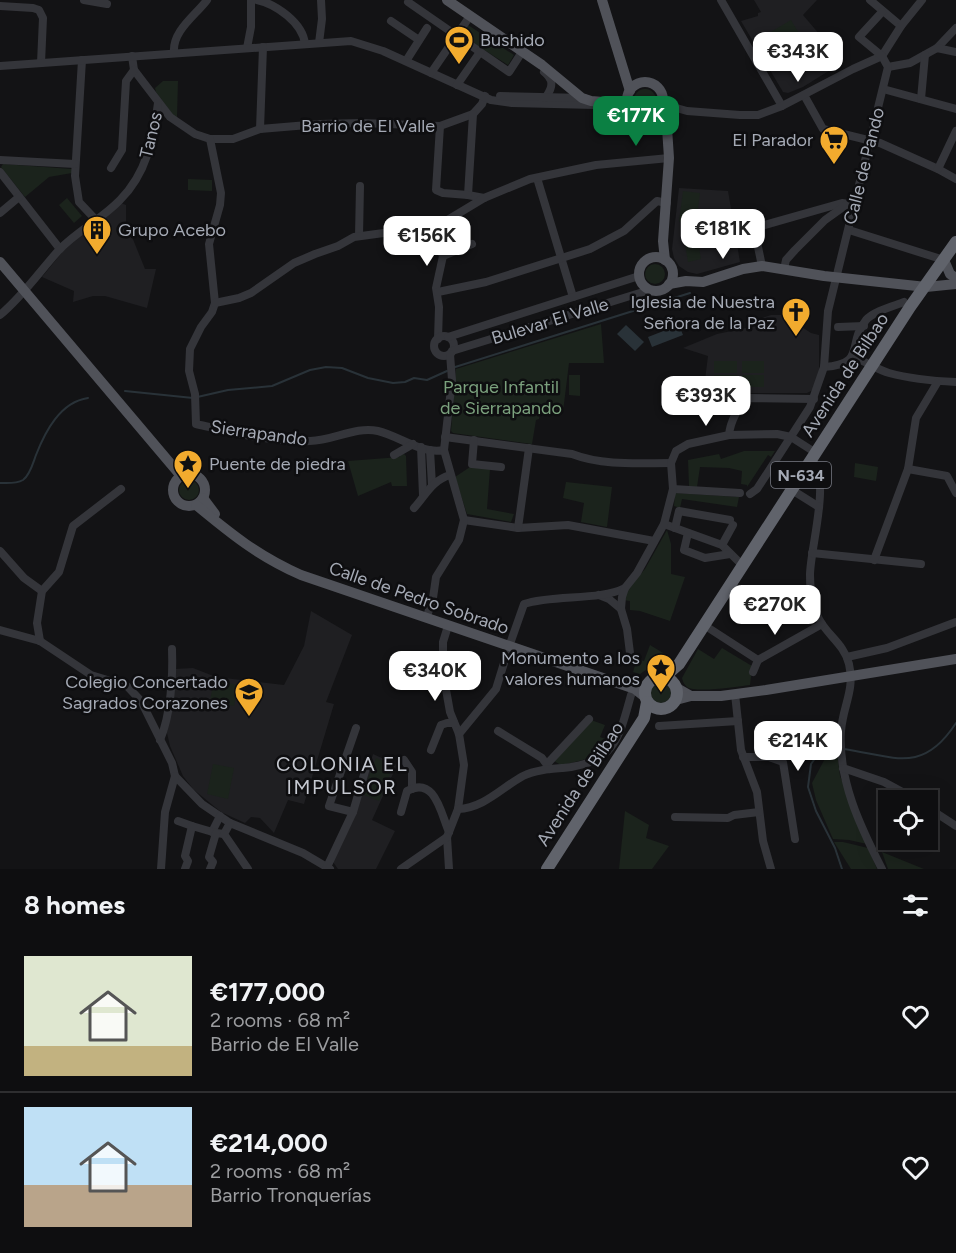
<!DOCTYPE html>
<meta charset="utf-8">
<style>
:root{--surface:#0e0e10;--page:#171719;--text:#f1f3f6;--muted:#9b9c9f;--line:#2e2e30;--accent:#0b8043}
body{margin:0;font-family:Figtree,sans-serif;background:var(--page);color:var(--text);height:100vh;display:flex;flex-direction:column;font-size:22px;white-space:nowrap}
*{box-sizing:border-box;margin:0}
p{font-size:20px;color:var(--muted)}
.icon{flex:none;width:33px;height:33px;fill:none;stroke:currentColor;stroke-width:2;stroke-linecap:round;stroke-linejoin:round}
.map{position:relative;height:869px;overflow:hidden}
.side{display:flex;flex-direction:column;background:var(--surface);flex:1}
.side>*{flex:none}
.controls{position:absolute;left:878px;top:790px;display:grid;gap:12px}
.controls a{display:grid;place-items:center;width:60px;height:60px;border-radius:0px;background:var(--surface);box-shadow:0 6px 24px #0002,0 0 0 2px var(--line);font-size:30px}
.price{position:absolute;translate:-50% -51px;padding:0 14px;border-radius:12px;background:#fff;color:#222;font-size:20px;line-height:39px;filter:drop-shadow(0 2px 3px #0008)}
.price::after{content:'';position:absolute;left:50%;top:36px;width:18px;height:14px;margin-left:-9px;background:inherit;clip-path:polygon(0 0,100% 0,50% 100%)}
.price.active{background:var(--accent);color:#fff}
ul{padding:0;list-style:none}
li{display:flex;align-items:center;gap:18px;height:150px;padding:0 24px}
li+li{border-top:2px solid var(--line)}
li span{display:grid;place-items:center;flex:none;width:168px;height:120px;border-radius:0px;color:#555}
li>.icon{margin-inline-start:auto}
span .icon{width:72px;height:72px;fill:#fffc;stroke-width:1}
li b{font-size:26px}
h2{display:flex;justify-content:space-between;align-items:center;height:72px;padding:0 24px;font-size:26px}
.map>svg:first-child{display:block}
.built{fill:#1f1f22}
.green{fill:#1b231c}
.water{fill:#293238}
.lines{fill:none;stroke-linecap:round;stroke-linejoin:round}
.stream{stroke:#293238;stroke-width:2}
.minor{stroke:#34353a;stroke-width:8}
.major{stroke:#505259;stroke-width:10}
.highway{stroke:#60636b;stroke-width:12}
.labels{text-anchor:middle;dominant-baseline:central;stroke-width:5;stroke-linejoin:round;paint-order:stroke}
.shield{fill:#0e0e10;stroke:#787b84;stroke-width:1.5}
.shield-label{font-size:16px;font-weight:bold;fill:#a5aab5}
.poi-label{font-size:18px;fill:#a5aab5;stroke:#0e0e10;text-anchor:end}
.street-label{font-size:18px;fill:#a5aab5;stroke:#0e0e10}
.park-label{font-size:18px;fill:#7ba17d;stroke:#0e0e10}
.neighbourhood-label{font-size:20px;letter-spacing:1.5px;fill:#c6c9d1;stroke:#0e0e10}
</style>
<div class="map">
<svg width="956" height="869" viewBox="0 0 956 869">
<rect width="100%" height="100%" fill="#131315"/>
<g class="built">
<path d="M754,0H817L803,15L843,62L803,87L788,93L783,92L741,21L758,16V13L761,12Z"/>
<path d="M679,188L728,191L740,262L697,274L688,272L679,266L674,258L672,249Z"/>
<path d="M121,203L126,205V222L145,269H156L147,308L105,296H93L73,302L74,291L42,277L64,250Z"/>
<path d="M771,315H781L788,318L811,333L819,335V375L813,390L807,393H744L739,399L736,397L732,403L704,388L708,356L683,348L717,334L746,328L759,319Z"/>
<path d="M311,611L352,635L326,702L334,704L304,804L288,800L274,833L260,818L251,817L245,823L221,812L193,789L183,776L170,746L167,733L175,669L193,668L216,677L284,685L304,646Z"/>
<path d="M373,754L397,765L372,820L395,831L376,869H338L333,862L355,816Z"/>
</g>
<g class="green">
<path d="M791,20L803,40L816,33L823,46L792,65L784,51L790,47L784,38L765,49L759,39Z"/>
<path d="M468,25L514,55L508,65L462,36Z"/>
<path d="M163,81H178L177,117L175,118L156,92L155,88Z"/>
<circle cx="645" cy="100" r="11"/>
<path d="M3,164L72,169V173L49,177L25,197L1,167Z"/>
<path d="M188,179L212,180V191L188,190Z"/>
<path d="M683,191L700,193L696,224L679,222Z"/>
<path d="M67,198L82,216L74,223L59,205Z"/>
<path d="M697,236L701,259L688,262L684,238Z"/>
<circle cx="655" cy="274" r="10"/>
<path d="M601,324L604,363H569L563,412L540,415L539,419L536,420L532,444L453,433L451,431L456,369Z"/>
<rect x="714" y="361" width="23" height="12"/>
<rect x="742" y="361" width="22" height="12"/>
<path d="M569,375H580V396L569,395Z"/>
<rect x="714" y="375" width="23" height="12"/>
<rect x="742" y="375" width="22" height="12"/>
<path d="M744,451H775L771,457L768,455L747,487V485L741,484L742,471L729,468L700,467L697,487L689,486L688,460L719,454L721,459Z"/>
<path d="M404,454L406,456L407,486H392L391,482L358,496L348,461L400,457V455Z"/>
<path d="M855,463L878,467L876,481L854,477Z"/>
<path d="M470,467L490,469L487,509L514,514L511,522L467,514L455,477Z"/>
<circle cx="189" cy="490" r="10"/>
<path d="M566,482L612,487L607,527L581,522L584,503L563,498Z"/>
<path d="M675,493L739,497L737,507L682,499L680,508L674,506Z"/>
<path d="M667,530L671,544V574L685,577L670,621L640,611L630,610V601L623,600L630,587L645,569Z"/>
<path d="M650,645L673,659L665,665L650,667L640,674L633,672L637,659L644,661Z"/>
<path d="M722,648L752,666L750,685C736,687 696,693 687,687C684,684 683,682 682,678L698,649L714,659Z"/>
<path d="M214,680L238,685L234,706L210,701Z"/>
<circle cx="661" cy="693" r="10"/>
<path d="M591,720L605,725L600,737L611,741C598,758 581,761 561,765L554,761Z"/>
<path d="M829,751H837L840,776L867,844L849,840L833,839L816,800L812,783Z"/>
<path d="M376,758L394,765L379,801L362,794Z"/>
<path d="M213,764L234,768L228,799L207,794Z"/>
<path d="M625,811L649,825L646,838L669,846L652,869H619Z"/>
<path d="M834,842H843L868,848L877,869H851Z"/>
<path d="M882,852L924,869H888Z"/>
</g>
<g class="water">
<path d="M626,325L644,342L635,351L617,334Z"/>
<path d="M679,325L683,335L652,347L648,337Z"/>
</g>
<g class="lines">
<g class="stream">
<path d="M452,368L690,293"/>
<path d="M125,391L193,398L228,390L272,386L310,370L326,367L342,368L368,378L393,383L405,382L414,378L427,380L447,371"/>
<path d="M0,483C8,483 16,484 23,480C30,475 33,463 36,455C45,432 60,402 88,398"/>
<path d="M838,748L821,750L811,764L808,787L816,811L835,848L842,869"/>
<path d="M844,749C895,757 923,774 956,723"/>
</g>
<g class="minor">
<path d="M84,0L107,4"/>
<path d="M257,0C276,4 303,23 305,44"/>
<path d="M721,0L782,106"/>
<path d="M870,0L901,26"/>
<path d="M408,2L509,72L522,52"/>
<path d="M0,6L33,8L39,10L43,18L41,63"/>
<path d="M391,21L419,40"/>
<path d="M319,43L322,19L321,0"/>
<path d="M247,48L251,27V0"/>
<path d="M937,48L956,28"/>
<path d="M174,53C172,31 195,16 207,0"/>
<path d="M132,56L134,70L170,117L195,134L210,139H233L260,129L320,124L362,123L440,126L473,114L482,104L485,96"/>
<path d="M882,56L901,26L922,0"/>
<path d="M82,60L75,176L79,202L95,219"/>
<path d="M406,61L427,28"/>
<path d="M0,66L351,41L383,51L491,100L512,103L595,105"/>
<path d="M888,67L910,63L937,48L956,52"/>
<path d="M544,72C554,80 553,87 546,97"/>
<path d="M431,73L470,16"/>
<path d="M457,85L480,52"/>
<path d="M883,89L956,109"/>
<path d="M804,95L823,129L880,143L938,169L956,179"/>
<path d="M500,96L584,98"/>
<path d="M921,99L925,55"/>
<path d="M663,100L673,107L687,111L740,115H758L782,106L853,69L882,56"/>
<path d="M656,113H671"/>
<path d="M473,114L468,195L484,198"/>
<path d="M440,126L436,190L443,193L468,195"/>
<path d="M260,129L263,47"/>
<path d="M210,139L221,193L220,205L209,244L215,303L212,312L201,327L190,349L189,371L195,394L196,424C231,432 274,443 310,441C333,441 355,426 378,431C399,436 423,455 444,450"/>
<path d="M0,160L75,164"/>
<path d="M111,168L122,150L126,81L134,70"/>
<path d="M938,169L956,131"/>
<path d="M0,172L60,249"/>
<path d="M537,178L573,297"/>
<path d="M0,213L19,197"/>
<path d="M431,230L443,256L436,288L439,307L438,339"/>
<path d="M849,230L944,260"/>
<path d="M359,236L360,186"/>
<path d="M443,256L472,244"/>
<path d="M762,266L754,228L842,203L855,205"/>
<path d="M784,269L786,260L795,250L825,220L846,205"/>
<path d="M438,292L486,282L590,249L624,231L657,201L667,203"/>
<path d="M215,303L239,298L251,293L294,263L315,254L338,246L354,237L391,232L431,230L484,198L530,179L596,165L669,158"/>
<path d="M0,315C23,296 39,272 59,250C77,231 102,219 120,200C147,173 153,139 158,103"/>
<path d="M838,327L864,326"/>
<circle cx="444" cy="346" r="10"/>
<path d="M448,337L639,276"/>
<path d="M452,351L643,292L646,288"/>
<path d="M853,357C865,361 878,370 889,373C911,379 933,381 956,382"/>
<path d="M824,367C867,364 846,345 866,320C874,311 894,306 904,302"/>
<path d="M729,435C730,423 738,405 749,398L814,399"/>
<path d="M445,437L572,454C603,466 639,463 671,463"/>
<path d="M474,440L472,464L501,467"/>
<path d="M421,447L423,495"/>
<path d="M430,450L432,485"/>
<path d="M394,455L413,444"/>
<path d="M811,460C832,476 810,549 810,575C810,588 812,608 819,619C828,636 844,644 849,664C855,691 843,705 841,731C838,780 860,826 882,869"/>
<path d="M908,469L947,476L956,493"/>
<path d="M673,489L740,493"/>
<path d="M792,490L819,507"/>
<path d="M750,494L757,489L810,407L824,367L828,311L888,67L882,56L859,37L882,12"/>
<path d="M414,508C426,495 431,481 450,475"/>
<path d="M464,520L518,528L568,525L654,541"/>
<path d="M664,524L722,545L743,566"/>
<path d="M518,528L529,448"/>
<path d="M675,528L679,511L730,520"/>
<path d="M688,533L684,550L705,558L730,554"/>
<path d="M722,545L733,525"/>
<path d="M0,551L24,578L42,591"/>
<path d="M812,553L921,564"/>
<path d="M874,560L908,469L916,418L937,383"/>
<path d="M730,585L753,599L780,604"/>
<path d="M599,595L609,599L621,609"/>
<path d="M428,613L433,598L436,577L459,540L464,520L444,450L452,380L450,354"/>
<path d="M704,625L758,660"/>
<path d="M448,626L443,642V673L450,712L459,734L464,765L458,809L447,837L449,869"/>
<path d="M0,630L40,641L91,675L127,686L141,701L172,763L175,776L202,804L230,823L303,853L330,869"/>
<path d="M40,641L37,623L42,591L59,572L73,526L121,489"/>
<path d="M511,641L524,604C553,594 600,601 625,588"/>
<path d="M847,657L887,648L956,622"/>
<path d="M631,661L627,629L621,609L622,597L625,588L637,573L664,524L673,489L671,463L676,451L688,444L729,435L777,434L791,437L816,453"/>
<path d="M753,672L758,660L822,624"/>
<path d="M735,694L741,750L757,792L763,841L771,869"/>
<path d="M659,726L738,721"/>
<path d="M498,731L542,758L550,769"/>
<path d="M459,734L496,689L509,647"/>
<path d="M160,740C171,714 173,676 172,649"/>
<path d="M431,750L441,725L447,723H454"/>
<path d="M743,757H769L783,762L795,839"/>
<path d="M404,760L412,772V789"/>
<path d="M547,764L589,719"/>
<path d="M843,768L884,782L919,801"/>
<path d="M927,807L956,826"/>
<path d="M458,809C484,808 501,788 523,776C535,770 550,769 563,768C615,763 619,738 631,695L635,689"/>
<path d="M353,812L329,806L356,728"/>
<path d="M401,812L407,791C435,775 441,814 449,832"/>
<path d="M675,817L728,818L734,815L759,812"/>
<path d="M178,821L192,826"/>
<path d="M230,823L224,834L248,869"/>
<path d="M212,832L220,816"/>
<path d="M327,867L353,812L368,761"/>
<path d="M161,869L165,812L175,776"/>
<path d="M185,869L188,861L185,856L192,826L216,833L224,834"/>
<path d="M210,869L213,862L209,857L216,833"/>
<path d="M401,869L447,837"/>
</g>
<g class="major">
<path d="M447,0L542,65L582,98L591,101L628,104"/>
<path d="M602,0L630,91"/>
<circle cx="645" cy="100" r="18"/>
<path d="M662,103L666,113L669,158L663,241L665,260"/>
<circle cx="656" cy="274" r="17"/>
<path d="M944,260L950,274L956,278"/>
<path d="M0,262L181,476"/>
<path d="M669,284L686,281L703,282L743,269L762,266L824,276L926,287L956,284"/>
<circle cx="189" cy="490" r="16"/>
<path d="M203,498L215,514"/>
<path d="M196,505C231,534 258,556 301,575L635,689L645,697"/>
<path d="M677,688L691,696"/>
<path d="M676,700L691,696H721L766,690L956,659"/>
</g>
<g class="highway">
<circle cx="661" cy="693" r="16"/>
<path d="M664,677L679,664L910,307L956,242"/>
<path d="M547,869L644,718L647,702"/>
</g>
</g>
<defs>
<g id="stadium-pin" transform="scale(1.5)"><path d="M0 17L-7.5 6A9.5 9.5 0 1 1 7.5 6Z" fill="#f2ab2e" stroke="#0e0e10"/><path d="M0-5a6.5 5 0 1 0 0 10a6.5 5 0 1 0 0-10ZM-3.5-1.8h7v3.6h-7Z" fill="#111"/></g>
<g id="supermarket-pin" transform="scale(1.5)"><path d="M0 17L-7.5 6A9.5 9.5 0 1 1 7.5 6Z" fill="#f2ab2e" stroke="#0e0e10"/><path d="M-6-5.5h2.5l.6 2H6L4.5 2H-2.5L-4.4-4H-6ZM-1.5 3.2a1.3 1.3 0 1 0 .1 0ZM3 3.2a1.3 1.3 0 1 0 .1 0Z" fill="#111"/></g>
<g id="building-pin" transform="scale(1.5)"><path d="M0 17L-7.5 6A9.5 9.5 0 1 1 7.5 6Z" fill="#f2ab2e" stroke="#0e0e10"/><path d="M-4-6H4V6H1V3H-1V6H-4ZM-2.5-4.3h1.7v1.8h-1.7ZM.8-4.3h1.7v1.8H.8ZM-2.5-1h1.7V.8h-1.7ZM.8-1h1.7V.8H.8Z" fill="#111"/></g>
<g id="church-pin" transform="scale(1.5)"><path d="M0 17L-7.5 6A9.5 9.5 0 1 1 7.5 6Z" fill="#f2ab2e" stroke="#0e0e10"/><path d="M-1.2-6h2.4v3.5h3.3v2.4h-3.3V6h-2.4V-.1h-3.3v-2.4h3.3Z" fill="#111"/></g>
<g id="sight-pin" transform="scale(1.5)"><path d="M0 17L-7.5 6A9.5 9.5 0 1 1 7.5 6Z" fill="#f2ab2e" stroke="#0e0e10"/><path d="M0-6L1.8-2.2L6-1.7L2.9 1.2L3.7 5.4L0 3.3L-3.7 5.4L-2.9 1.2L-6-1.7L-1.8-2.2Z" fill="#111"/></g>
<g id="school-pin" transform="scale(1.5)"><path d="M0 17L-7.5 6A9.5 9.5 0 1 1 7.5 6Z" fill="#f2ab2e" stroke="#0e0e10"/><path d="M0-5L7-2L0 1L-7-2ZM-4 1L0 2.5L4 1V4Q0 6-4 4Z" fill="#111"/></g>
</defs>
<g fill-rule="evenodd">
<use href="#stadium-pin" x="459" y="40"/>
<use href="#supermarket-pin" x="834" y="140"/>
<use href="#building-pin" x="97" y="230"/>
<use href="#church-pin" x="796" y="312"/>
<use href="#sight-pin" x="188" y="464"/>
<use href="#sight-pin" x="661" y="668"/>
<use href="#school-pin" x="249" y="692"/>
</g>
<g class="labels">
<rect class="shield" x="771" y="462" width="60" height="26" rx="4.5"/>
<g class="shield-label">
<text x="801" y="475">N-634</text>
</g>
<g class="poi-label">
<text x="480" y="40" text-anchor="start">Bushido</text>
<text x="813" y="140">El Parador</text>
<text x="118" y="230" text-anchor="start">Grupo Acebo</text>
<text x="775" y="302">Iglesia de Nuestra<tspan x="775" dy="21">Señora de la Paz</tspan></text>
<text x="209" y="464" text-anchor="start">Puente de piedra</text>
<text x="640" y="658">Monumento a los<tspan x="640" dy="21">valores humanos</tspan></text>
<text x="228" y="682">Colegio Concertado<tspan x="228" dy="21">Sagrados Corazones</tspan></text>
</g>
<g class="street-label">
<text x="368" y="126">Barrio de El Valle</text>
<text transform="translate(151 135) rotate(-77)">Tanos</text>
<text transform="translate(864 166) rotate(-76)">Calle de Pando</text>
<text transform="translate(550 321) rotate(-17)">Bulevar El Valle</text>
<text transform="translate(845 375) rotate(-57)">Avenida de Bilbao</text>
<text transform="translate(259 433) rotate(8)">Sierrapando</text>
<text transform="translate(419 598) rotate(19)">Calle de Pedro Sobrado</text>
<text transform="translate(580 784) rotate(-57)">Avenida de Bilbao</text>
</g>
<g class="park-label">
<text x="501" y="387">Parque Infantil<tspan x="501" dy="21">de Sierrapando</tspan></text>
</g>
<g class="neighbourhood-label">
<text x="342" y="764">COLONIA EL<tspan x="342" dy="23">IMPULSOR</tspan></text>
</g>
</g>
</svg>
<div class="controls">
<a><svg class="icon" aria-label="locate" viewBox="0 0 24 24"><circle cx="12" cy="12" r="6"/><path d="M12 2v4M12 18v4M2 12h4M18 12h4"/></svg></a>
</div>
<b class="price" style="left:798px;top:83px">€343K</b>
<b class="price active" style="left:636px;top:147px">€177K</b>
<b class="price" style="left:723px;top:260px">€181K</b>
<b class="price" style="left:427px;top:267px">€156K</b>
<b class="price" style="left:706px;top:427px">€393K</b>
<b class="price" style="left:775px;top:636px">€270K</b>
<b class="price" style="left:435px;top:702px">€340K</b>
<b class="price" style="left:798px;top:772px">€214K</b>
</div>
<section class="side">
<h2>8 homes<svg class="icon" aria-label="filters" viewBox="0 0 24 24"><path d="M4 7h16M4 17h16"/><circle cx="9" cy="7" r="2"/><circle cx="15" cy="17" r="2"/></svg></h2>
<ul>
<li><span style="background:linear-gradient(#dfe7d0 75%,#c2b280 0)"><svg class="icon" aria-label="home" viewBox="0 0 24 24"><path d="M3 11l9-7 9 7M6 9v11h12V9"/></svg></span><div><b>€177,000</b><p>2 rooms · 68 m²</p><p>Barrio de El Valle</p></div><svg class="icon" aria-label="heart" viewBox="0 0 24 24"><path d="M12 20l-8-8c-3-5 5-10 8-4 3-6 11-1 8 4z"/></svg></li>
<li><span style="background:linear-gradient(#bfe0f5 65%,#b9a48a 0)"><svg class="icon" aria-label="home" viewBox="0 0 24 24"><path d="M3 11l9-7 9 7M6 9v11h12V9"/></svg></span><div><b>€214,000</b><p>2 rooms · 68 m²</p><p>Barrio Tronquerías</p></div><svg class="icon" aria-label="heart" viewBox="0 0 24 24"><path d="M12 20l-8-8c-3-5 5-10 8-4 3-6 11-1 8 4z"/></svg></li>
</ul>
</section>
